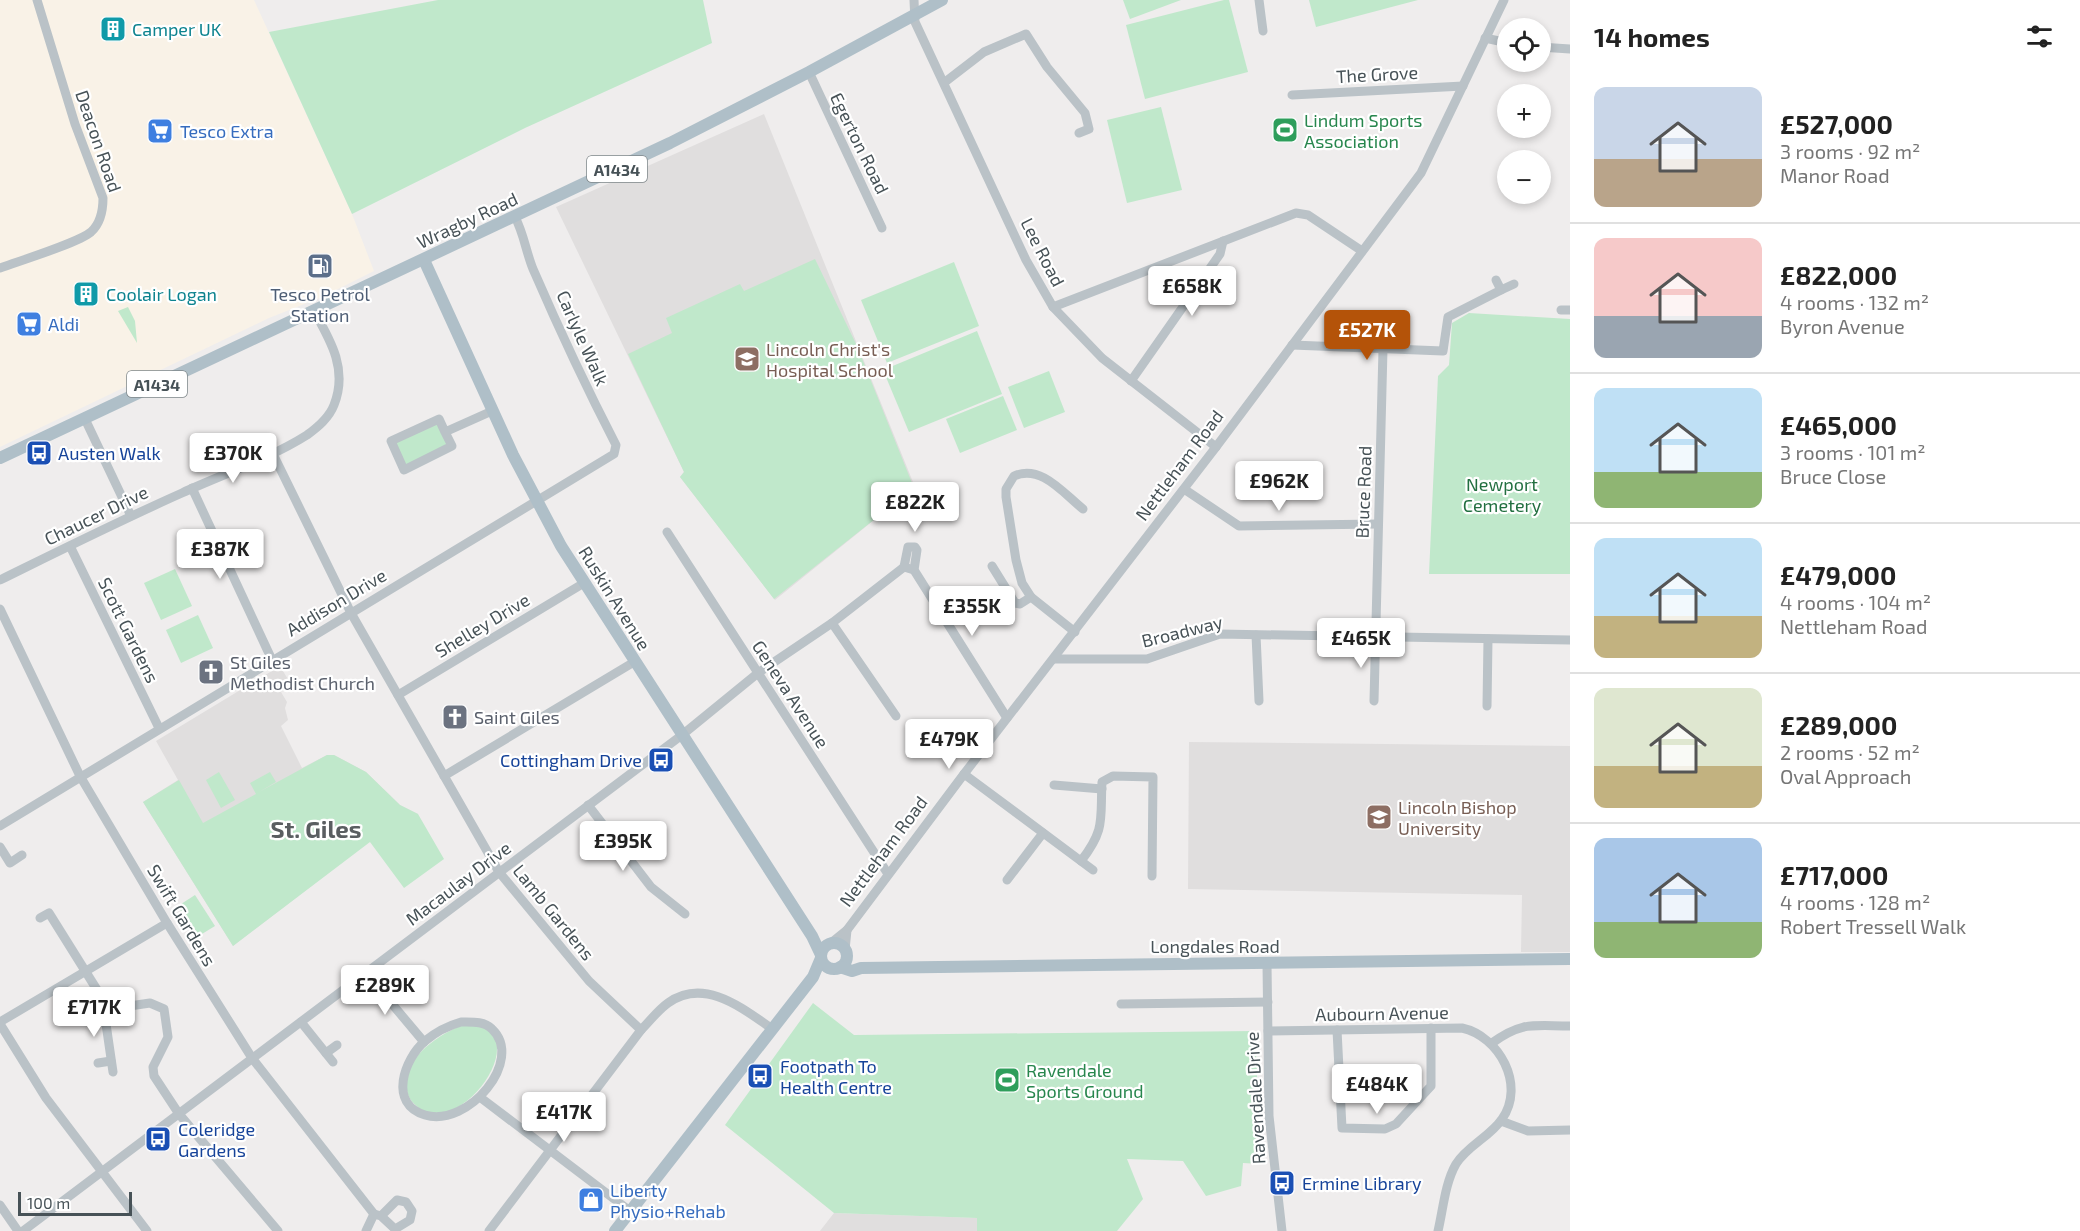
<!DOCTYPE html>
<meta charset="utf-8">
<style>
:root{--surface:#fff;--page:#f2f2f2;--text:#222;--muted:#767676;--line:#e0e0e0;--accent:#b45309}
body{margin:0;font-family:"Exo 2",sans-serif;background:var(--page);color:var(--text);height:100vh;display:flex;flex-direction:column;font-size:22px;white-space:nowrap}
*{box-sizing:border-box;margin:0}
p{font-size:20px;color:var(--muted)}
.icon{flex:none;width:33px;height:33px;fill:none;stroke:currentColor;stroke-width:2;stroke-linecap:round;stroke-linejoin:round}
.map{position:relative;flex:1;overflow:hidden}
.details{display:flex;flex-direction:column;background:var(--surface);width:510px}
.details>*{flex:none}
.tools{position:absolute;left:1497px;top:18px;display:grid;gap:12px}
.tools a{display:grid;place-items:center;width:54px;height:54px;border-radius:50%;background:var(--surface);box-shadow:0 3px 9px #0003;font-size:30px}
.scale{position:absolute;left:18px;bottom:15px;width:114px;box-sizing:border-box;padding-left:6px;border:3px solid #475257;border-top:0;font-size:16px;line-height:21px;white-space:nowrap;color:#475257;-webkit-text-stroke:4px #fff;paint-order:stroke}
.price{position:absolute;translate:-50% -51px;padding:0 14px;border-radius:6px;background:#fff;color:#222;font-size:20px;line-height:39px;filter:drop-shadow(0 2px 3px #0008)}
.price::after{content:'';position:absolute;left:50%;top:36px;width:18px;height:14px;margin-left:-9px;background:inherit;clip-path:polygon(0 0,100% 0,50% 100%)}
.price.on{background:var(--accent);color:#fff}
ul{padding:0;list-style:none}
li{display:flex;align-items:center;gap:18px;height:150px;padding:0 24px}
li+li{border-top:2px solid var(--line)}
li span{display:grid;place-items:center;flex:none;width:168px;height:120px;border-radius:12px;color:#555}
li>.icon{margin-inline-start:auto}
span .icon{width:72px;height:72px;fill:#fffc;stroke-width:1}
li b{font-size:26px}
h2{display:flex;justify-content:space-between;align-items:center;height:72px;padding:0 24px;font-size:26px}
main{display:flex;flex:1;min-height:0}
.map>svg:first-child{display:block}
.commercial{fill:#f9f2e7}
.education{fill:#e0dede}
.green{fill:#c0e8cb}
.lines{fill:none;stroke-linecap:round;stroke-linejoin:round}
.minor{stroke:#bac2c7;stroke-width:9}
.major{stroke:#afbfc8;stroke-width:12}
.labels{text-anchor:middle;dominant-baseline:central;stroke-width:4.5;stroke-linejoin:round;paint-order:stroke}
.shield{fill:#fff;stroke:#7e8689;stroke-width:1.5}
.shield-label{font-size:16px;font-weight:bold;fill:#475257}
.culture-label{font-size:18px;fill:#0d838f;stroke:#fff;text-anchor:start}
.street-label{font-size:18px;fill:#475257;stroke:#fff}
.leisure-label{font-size:18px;fill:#27864d;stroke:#fff;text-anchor:start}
.shop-label{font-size:18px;fill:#366cbe;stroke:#fff;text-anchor:start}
.service-label{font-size:18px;fill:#4e5e75;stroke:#fff}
.education-label{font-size:18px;fill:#785e54;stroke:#fff;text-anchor:start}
.transit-label{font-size:18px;fill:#164399;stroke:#fff;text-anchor:start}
.park-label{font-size:18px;fill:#226f40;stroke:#fff}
.worship-label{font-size:18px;fill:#5b616d;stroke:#fff;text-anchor:start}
.district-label{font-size:24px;font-weight:bold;fill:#5a5e61;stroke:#fff}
</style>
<main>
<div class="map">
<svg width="1570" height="1231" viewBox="0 0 1570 1231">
<rect width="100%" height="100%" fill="#efeded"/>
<path class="commercial" d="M0,0H254L352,214L374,271L322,297L269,318L0,447Z"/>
<g class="education">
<path d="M764,114L915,487L775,600L680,477L684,472L556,207Z"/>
<path d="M280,666L292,686L281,692L287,702L285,708L288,720L281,726L302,768L327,755H334L366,772L400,805L418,814L370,841L233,946L143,802L178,780L156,741Z"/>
<path d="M1189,742L1570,746V952H1521L1522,895L1188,889Z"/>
<path d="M834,1213L978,1218L977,1231H820Z"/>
</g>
<g class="green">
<path d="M438,0H703L712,43L525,128L352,214L269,32Z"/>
<path d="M1123,0H1181L1130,19Z"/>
<path d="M1224,0H1229L1248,72L1145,99L1126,25Z"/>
<path d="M1309,0H1418L1316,27Z"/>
<path d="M1161,107L1182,190L1127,203L1107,120Z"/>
<path d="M815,259L857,346L914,488L774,599L680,477L684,472L628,354L672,333L666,318L740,284L744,291Z"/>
<path d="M954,262L979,326L887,363L861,300Z"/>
<path d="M128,307L135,321L137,343L118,311Z"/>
<path d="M1469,313L1570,319V574H1429L1438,376L1449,365L1452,323Z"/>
<path d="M977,331L1002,394L909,432L883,370Z"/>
<path d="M1049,371L1065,412L1024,428L1008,387Z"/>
<path d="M1003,396L1017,430L960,453L946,419Z"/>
<path d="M439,419L452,446L404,470L391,441Z"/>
<path d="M175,569L192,606L161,620L144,583Z"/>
<path d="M198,615L213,648L181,663L166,630Z"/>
<path d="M327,755H334L366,772L400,805L418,814L444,859L404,888L370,842L233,946L143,802L179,780L203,823L256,794L250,783L270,772L276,782L259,792Z"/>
<path d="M219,772L235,800L221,808L206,780Z"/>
<path d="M195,895L215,926L197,937L178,906Z"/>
<path d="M813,1003L854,1035L1255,1031L1261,1164L1243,1163L1241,1186L1206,1196L1183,1161L1127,1159L1143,1199L1117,1231H977V1218L834,1213L725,1125Z"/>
<path d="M463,1025C468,1026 476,1025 481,1026C523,1041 474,1117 432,1114C424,1113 414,1105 410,1099C393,1065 436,1035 463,1025Z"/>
</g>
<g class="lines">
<g class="minor">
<path d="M914,0L915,22L1026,260L1053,307L1102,358L1216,447"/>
<path d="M1259,0L1263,31"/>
<path d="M1485,38L1508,43"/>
<path d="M1540,47L1570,49"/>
<path d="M809,72L882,228"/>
<path d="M945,82L984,52L1026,34L1047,67L1085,113L1089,129L1079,133"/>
<path d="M1292,95L1463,86"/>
<path d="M0,268C19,261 78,243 91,232C101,223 103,210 103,198L75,124L37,0"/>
<path d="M1501,290L1514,284"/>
<path d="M1053,307L1296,213L1308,215L1362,251"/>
<path d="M1561,310H1570"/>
<path d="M1292,345L1443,351L1448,317L1501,290L1496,280"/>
<path d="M1131,381L1220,254L1223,241"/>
<path d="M85,419L131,516"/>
<path d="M445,432L452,446L404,470L391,441L439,419L445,432L492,411"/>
<path d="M272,452L351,613L499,872L589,981L641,1030"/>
<path d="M192,488L272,660"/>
<path d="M1184,489L1239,526L1378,524"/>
<path d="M667,532L888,874"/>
<path d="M70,546L159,728"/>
<path d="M992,566L1015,603L1020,604L1031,597"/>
<path d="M904,567L908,547H915L917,550L914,570L1007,718"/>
<path d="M0,580C61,550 121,520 182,493C223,474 269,459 307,435C318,427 329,418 334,405C348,370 331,341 314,311"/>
<path d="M0,609L80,776L167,923L252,1058L374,1214"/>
<path d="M832,623L896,716"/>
<path d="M1075,632L1031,597L1022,583L1016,560L1006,497V489L1014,476C1041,464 1063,493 1083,509"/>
<path d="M1256,635L1259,701"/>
<path d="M1054,659H1147L1220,634L1570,640"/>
<path d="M398,695L584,583"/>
<path d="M1374,701L1383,349"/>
<path d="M1487,706L1488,639"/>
<path d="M964,774L1093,870"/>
<path d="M444,776L634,662"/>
<path d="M1054,785L1102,789"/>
<path d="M588,805L651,887L685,914"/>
<path d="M0,826L614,454L616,445C586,387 559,329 533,269C526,252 524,234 515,217"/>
<path d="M0,847L10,863L22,855"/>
<path d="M1081,861C1106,829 1100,819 1102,782L1113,776L1153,777L1152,876"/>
<path d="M1007,880L1043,833"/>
<path d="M40,918L49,913L109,1009L150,1003L164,1009L168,1037L153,1067L154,1076L179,1114L278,1231"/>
<path d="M831,943L847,930L964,774L1216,447L1421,173L1504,0"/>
<path d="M845,950L847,930"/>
<path d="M1267,964L1269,1116L1282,1231"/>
<path d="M366,973L424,1042"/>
<path d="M1121,1004L1268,1002"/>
<path d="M109,1009L105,1017L113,1072"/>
<path d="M0,1022L167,923"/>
<path d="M301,1022L333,1062"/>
<path d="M461,1022C472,1022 484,1021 492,1029C525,1060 468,1128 425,1115C388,1104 404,1059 425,1041C437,1031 447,1026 461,1022Z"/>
<path d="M0,1024L46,1098L147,1231"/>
<path d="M1337,1030L1342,1128L1385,1129L1396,1124L1431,1086V1028"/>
<path d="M1268,1031L1462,1028C1499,1036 1526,1085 1502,1119C1491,1136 1467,1146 1456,1164C1445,1183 1443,1210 1438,1231"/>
<path d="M1492,1043C1522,1021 1533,1026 1570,1026"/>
<path d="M326,1053L337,1045"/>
<path d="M98,1063L111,1061"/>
<path d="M481,1098L630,1211"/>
<path d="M1501,1121L1528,1131L1570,1130"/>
<path d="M0,1205L18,1231"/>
<path d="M374,1214L381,1216L397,1200L406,1202L412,1211L410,1220L395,1229L381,1216"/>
<path d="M23,1231L682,735L758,673L832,623L904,567L914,570"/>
<path d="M366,1231L374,1214"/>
<path d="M489,1231L641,1030C650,1021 658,1010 668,1003C704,977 742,1008 771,1028"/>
</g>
<g class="major">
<path d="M424,260L513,455L561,546L812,936L821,955"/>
<path d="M0,458L670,143L809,72L942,0"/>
<circle cx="834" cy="956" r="13"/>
<path d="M840,967L852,971L861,968L1570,959"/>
<path d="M615,1231L813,977L821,958"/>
</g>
</g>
<defs>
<g id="building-square" transform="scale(1.35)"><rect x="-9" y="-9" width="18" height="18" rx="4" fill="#0f9aa8" stroke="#fff"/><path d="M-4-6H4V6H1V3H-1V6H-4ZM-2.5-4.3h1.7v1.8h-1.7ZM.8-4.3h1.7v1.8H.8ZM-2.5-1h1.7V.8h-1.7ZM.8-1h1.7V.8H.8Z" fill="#fff"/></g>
<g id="stadium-square" transform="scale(1.35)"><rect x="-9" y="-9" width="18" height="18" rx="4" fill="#2e9e5b" stroke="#fff"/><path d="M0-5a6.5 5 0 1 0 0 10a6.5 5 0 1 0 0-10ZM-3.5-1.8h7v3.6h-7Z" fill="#fff"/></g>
<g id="supermarket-square" transform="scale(1.35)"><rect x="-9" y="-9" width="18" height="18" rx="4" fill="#3f7fe0" stroke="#fff"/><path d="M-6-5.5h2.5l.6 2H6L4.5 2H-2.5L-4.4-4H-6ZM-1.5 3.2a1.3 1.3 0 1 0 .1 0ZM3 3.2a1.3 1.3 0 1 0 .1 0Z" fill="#fff"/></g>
<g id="fuel-square" transform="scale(1.35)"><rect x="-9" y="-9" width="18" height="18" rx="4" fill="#5c6f8a" stroke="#fff"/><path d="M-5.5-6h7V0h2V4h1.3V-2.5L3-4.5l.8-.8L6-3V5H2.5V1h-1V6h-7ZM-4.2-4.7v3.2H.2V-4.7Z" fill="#fff"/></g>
<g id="school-square" transform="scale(1.35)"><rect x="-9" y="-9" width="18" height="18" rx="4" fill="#8d6e63" stroke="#fff"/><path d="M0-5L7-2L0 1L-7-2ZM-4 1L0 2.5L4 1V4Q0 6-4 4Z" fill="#fff"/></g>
<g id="bus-square" transform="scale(1.35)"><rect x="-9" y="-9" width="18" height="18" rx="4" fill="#1a4fb4" stroke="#fff"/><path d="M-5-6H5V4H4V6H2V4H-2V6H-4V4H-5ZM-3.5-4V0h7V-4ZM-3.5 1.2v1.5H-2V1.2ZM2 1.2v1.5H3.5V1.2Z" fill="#fff"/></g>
<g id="church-square" transform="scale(1.35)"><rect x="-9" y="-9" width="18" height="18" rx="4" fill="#6b7280" stroke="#fff"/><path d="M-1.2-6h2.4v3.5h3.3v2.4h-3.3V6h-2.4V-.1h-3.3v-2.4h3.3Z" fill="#fff"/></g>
<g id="university-square" transform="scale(1.35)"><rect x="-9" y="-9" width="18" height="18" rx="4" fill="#8d6e63" stroke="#fff"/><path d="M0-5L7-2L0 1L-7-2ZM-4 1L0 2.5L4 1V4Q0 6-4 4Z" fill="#fff"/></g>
<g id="shop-square" transform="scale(1.35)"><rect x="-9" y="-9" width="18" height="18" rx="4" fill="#3f7fe0" stroke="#fff"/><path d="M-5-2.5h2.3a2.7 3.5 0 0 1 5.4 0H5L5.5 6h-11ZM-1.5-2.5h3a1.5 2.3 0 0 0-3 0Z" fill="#fff"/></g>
</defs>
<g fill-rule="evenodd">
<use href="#building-square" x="113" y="29"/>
<use href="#stadium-square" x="1285" y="130"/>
<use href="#supermarket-square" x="160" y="131"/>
<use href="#fuel-square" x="320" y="266"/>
<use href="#building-square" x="86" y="294"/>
<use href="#supermarket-square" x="29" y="324"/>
<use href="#school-square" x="747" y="359"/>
<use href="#bus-square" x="39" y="453"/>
<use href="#church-square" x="211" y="672"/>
<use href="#church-square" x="455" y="717"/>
<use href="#bus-square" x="661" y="760"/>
<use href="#university-square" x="1379" y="817"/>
<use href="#bus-square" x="760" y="1076"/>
<use href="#stadium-square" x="1007" y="1080"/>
<use href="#bus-square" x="158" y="1139"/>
<use href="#bus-square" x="1282" y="1183"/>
<use href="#shop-square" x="591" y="1200"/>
</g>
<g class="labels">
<g class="shield">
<rect x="587" y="156" width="60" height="26" rx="4.5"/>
<rect x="127" y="371" width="60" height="26" rx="4.5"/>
</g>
<g class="shield-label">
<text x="617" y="169">A1434</text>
<text x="157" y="384">A1434</text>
</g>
<g class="culture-label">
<text x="132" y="29">Camper UK</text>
<text x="106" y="294">Coolair Logan</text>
</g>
<g class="street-label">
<text transform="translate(1377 74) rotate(-3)">The Grove</text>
<text transform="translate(99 141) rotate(71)">Deacon Road</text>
<text transform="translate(860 143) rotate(64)">Egerton Road</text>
<text transform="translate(467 220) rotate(-25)">Wragby Road</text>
<text transform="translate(1043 252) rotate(63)">Lee Road</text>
<text transform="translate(583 338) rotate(66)">Carlyle Walk</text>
<text transform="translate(1179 465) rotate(-53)">Nettleham Road</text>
<text transform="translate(1363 492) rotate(-88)">Bruce Road</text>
<text transform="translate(96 515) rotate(-26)">Chaucer Drive</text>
<text transform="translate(615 598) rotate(58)">Ruskin Avenue</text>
<text transform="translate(336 602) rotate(-31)">Addison Drive</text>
<text transform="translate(482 625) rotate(-31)">Shelley Drive</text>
<text transform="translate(129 630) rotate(64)">Scott Gardens</text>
<text transform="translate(1182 631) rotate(-14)">Broadway</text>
<text transform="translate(791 694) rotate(57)">Geneva Avenue</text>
<text transform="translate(883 851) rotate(-53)">Nettleham Road</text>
<text transform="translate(458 883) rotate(-37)">Macaulay Drive</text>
<text transform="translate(554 912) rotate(51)">Lamb Gardens</text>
<text transform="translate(182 915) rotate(59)">Swift Gardens</text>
<text x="1215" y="946">Longdales Road</text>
<text transform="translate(1382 1013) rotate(-1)">Aubourn Avenue</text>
<text transform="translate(1255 1098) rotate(-93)">Ravendale Drive</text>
</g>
<g class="leisure-label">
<text x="1304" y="120">Lindum Sports<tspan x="1304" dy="21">Association</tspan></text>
<text x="1026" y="1070">Ravendale<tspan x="1026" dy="21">Sports Ground</tspan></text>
</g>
<g class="shop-label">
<text x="180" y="131">Tesco Extra</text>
<text x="48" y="324">Aldi</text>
<text x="610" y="1190">Liberty<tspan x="610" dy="21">Physio+Rehab</tspan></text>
</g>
<g class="service-label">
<text x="320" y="294">Tesco Petrol<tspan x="320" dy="21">Station</tspan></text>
</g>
<g class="education-label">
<text x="766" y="349">Lincoln Christ's<tspan x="766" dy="21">Hospital School</tspan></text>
<text x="1398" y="807">Lincoln Bishop<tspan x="1398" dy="21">University</tspan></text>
</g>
<g class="transit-label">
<text x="58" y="453">Austen Walk</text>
<text x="642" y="760" text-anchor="end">Cottingham Drive</text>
<text x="780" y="1066">Footpath To<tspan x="780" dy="21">Health Centre</tspan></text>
<text x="178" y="1129">Coleridge<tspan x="178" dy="21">Gardens</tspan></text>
<text x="1302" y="1183">Ermine Library</text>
</g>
<g class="park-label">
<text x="1502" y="484">Newport<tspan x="1502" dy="21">Cemetery</tspan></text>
</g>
<g class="worship-label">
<text x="230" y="662">St Giles<tspan x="230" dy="21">Methodist Church</tspan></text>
<text x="474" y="717">Saint Giles</text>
</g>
<g class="district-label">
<text x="316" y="828">St. Giles</text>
</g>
</g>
</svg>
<div class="tools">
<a><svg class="icon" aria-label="locate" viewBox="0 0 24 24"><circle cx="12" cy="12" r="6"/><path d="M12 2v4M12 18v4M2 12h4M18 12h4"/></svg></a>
<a>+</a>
<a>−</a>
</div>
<div class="scale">100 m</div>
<b class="price" style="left:1192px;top:317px">£658K</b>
<b class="price on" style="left:1367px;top:361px">£527K</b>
<b class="price" style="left:233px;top:484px">£370K</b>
<b class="price" style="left:1279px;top:512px">£962K</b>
<b class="price" style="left:915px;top:533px">£822K</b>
<b class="price" style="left:220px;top:580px">£387K</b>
<b class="price" style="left:972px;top:637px">£355K</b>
<b class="price" style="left:1361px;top:669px">£465K</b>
<b class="price" style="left:949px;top:770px">£479K</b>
<b class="price" style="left:623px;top:872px">£395K</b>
<b class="price" style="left:385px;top:1016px">£289K</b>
<b class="price" style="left:94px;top:1038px">£717K</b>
<b class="price" style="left:1377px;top:1115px">£484K</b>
<b class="price" style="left:564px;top:1143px">£417K</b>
</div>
<section class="details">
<h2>14 homes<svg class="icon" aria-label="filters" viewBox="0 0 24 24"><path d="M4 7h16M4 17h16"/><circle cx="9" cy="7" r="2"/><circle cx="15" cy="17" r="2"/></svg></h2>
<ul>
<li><span style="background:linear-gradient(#c9d6e8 60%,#b9a48a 0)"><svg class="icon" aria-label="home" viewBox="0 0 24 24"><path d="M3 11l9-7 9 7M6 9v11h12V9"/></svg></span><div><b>£527,000</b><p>3 rooms · 92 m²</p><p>Manor Road</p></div></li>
<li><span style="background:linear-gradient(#f6c9c9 65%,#9aa5b1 0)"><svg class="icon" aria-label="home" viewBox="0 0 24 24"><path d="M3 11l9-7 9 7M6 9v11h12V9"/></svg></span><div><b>£822,000</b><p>4 rooms · 132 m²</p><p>Byron Avenue</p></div></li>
<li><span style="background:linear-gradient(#bfe0f5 70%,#8fb573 0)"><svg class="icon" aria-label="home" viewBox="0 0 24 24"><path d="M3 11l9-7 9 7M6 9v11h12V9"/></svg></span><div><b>£465,000</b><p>3 rooms · 101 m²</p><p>Bruce Close</p></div></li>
<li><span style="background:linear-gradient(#bfe0f5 65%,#c2b280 0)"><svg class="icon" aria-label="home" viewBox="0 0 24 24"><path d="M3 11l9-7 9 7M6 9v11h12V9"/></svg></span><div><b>£479,000</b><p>4 rooms · 104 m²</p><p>Nettleham Road</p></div></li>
<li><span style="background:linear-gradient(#dfe7d0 65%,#c2b280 0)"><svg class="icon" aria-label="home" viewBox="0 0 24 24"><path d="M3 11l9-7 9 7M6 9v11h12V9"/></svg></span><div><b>£289,000</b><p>2 rooms · 52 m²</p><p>Oval Approach</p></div></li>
<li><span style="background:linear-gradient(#a9c7e8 70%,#8fb573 0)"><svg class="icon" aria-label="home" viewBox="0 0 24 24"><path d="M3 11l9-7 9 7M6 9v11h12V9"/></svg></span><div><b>£717,000</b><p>4 rooms · 128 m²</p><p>Robert Tressell Walk</p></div></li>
</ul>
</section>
</main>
